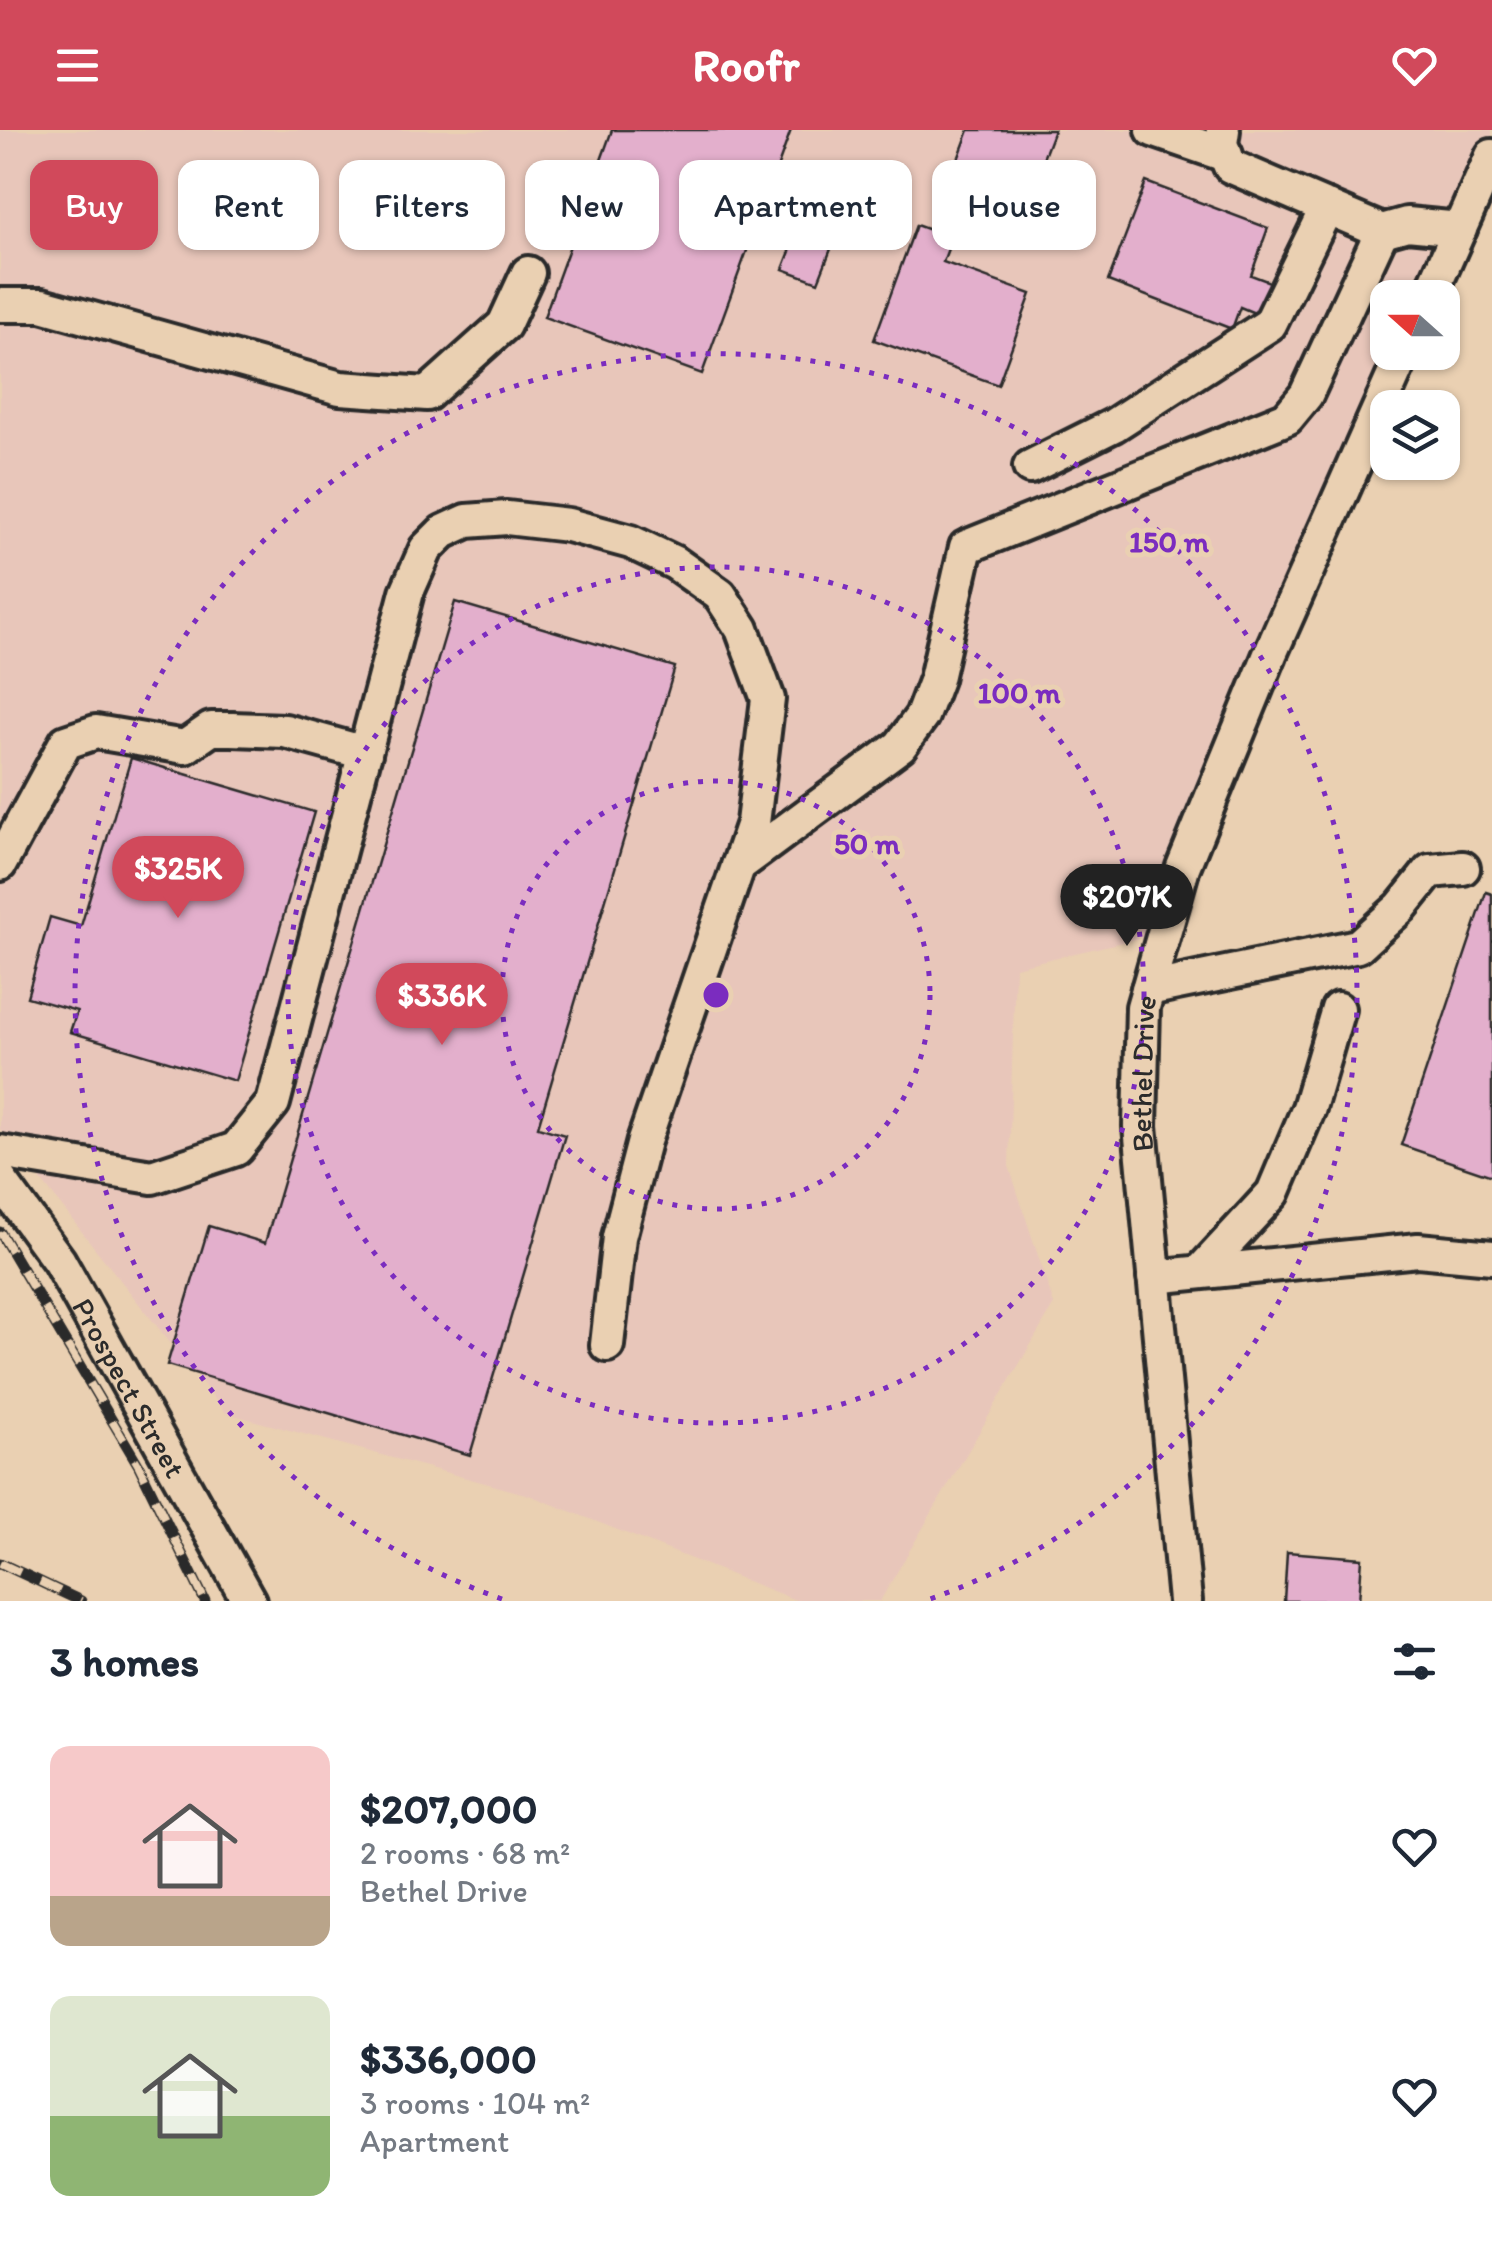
<!DOCTYPE html>
<meta charset="utf-8">
<style>
:root{--surface:#fff;--page:#f6f6f7;--text:#1f2937;--muted:#747a83;--accent:#d1495b}
body{margin:0;font-family:Itim,sans-serif;background:var(--page);color:var(--text);height:100vh;display:flex;flex-direction:column;font-size:38px;white-space:nowrap}
*{box-sizing:border-box;margin:0}
p{font-size:32px;color:var(--muted)}
.icon{flex:none;width:55px;height:55px;fill:none;stroke:currentColor;stroke-width:2;stroke-linecap:round;stroke-linejoin:round}
.map{position:relative;height:1471px;overflow:hidden}
.sheet{display:flex;flex-direction:column;background:var(--surface);flex:1}
.sheet>*{flex:none}
.hud{position:absolute;left:30px;top:30px;width:1432px;height:90px;display:flex;gap:20px}
.needle{width:65px;rotate:291deg}
.fabs{position:absolute;left:1370px;top:150px;display:grid;gap:20px}
.fabs a{display:grid;place-items:center;width:90px;height:90px;border-radius:20px;background:var(--surface);box-shadow:0 2px 8px #0004;font-size:50px}
.price{position:absolute;translate:-50% -85px;padding:0 22px;border-radius:35px;background:var(--accent);color:#fff;font-size:32px;line-height:65px;filter:drop-shadow(0 2px 5px #0008)}
.price::after{content:'';position:absolute;left:50%;top:60px;width:30px;height:22px;margin-left:-15px;background:inherit;clip-path:polygon(0 0,100% 0,50% 100%)}
.price.active{background:#222;color:#fff}
ul{padding:0;list-style:none}
li{display:flex;align-items:center;gap:30px;height:250px;padding:0 50px}
li span{display:grid;place-items:center;flex:none;width:280px;height:200px;border-radius:20px;color:#555}
li>.icon{margin-inline-start:auto}
span .icon{width:120px;height:120px;fill:#fffc;stroke-width:1}
li b{font-size:42px}
h2{display:flex;justify-content:space-between;align-items:center;height:120px;padding:0 50px;font-size:42px}
.chip{padding:0 35px;border-radius:20px;background:var(--surface);box-shadow:0 2px 8px #0004;font-size:35px;line-height:90px}
.chip.active{background:var(--accent);color:#fff}
header{display:flex;justify-content:space-between;align-items:center;height:130px;padding:0 50px;background:var(--accent);color:#fff;font-size:45px;font-weight:700}
.map>svg:first-child{display:block}
.built{fill:#e8c6ba}
.building{fill:#e3afcc;stroke:#2b2b2b;stroke-width:2.5}
.lines{fill:none;stroke-linecap:round;stroke-linejoin:round}
.minor-casing{stroke:#2b2b2b;stroke-width:40}
.minor{stroke:#ead0b2;stroke-width:32}
.rail-casing{stroke:#2b2b2b;stroke-width:11}
.rail{stroke:#ead0b2;stroke-width:8;stroke-dasharray:22;stroke-linecap:butt}
.ring{fill:none;stroke:#7b2cbf;stroke-width:5;stroke-dasharray:5 10}
.labels{text-anchor:middle;dominant-baseline:central;stroke-width:10;stroke-linejoin:round;paint-order:stroke}
.street-label{font-size:30px;fill:#2b2b2b;stroke:#ead0b2}
.centre{fill:#7b2cbf;stroke:#ead0b2;stroke-width:5}
.ring-label{font-size:30px;text-anchor:middle;font-weight:bold;fill:#7b2cbf;stroke:#ead0b2;stroke-width:10;stroke-linejoin:round;paint-order:stroke}
</style>
<header><svg class="icon" aria-label="menu" viewBox="0 0 24 24"><path d="M4 6h16M4 12h16M4 18h16"/></svg>Roofr<svg class="icon" aria-label="heart" viewBox="0 0 24 24"><path d="M12 20l-8-8c-3-5 5-10 8-4 3-6 11-1 8 4z"/></svg></header>
<div class="map">
<svg width="1492" height="1471" viewBox="0 0 1492 1471">
<rect width="100%" height="100%" fill="#ead0b2"/>
<filter id="ink" filterUnits="userSpaceOnUse"><feTurbulence type="fractalNoise" baseFrequency=".01" numOctaves="2"/><feDisplacementMap in="SourceGraphic" scale="20" xChannelSelector="R" yChannelSelector="G"/><feConvolveMatrix kernelMatrix="1 2 1 2 8 2 1 2 1" color-interpolation-filters="sRGB"/></filter>
<g filter="url(#ink)">
<path class="built" d="M0,0H1492V57L1442,168H1388V222L1420,223L1170,801L1015,837L1009,1036L1054,1175L880,1471H798L529,1365L226,1283L0,999Z"/>
<g class="building">
<path d="M612,0H791L702,244L544,187Z"/>
<path d="M969,0H1054L1025,76L951,48Z"/>
<path d="M1146,52L1268,98L1251,145L1275,154L1262,186L1240,177L1232,199L1108,151Z"/>
<path d="M916,95L952,108L943,132L1031,164L998,255L874,210Z"/>
<path d="M796,106L831,119L818,152L783,139Z"/>
<path d="M455,472L675,537L538,997L565,1005L470,1325L167,1235L209,1096L265,1113Z"/>
<path d="M131,628L314,682L235,951L70,902L77,881L27,867L50,787L81,796Z"/>
<path d="M1486,762L1492,764V1046L1401,1015Z"/>
<path d="M1287,1422L1362,1428L1359,1471H1284Z"/>
</g>
<g class="lines">
<g class="minor-casing">
<g id="minor">
<path d="M1153,0L1226,25"/>
<path d="M1223,0L1221,14L1230,36L1382,101L1407,94L1460,99"/>
<path d="M1429,168L1492,26"/>
<path d="M0,175H42L340,258L427,264L504,195L528,143"/>
<path d="M1030,337L1114,295L1270,194L1327,77"/>
<path d="M0,734L66,612L96,602L185,617L211,599H232L285,601L365,623"/>
<path d="M738,736L900,616L922,586L936,549L966,417L1287,288L1306,265L1382,101"/>
<path d="M1148,859L1358,816L1401,777L1430,741L1463,738"/>
<path d="M0,1022L152,1047L236,1019L273,973L407,462L426,419L443,402L467,391L507,388L568,395L631,412L675,433L720,465L742,499L768,569L753,693L644,1011L619,1107L607,1215"/>
<path id="s1" d="M0,1050L59,1131L249,1471"/>
<path d="M1200,1142L1273,1063L1309,978L1338,879"/>
<path d="M1154,1147L1418,1120L1492,1127"/>
<path id="s2" d="M1185,1471L1140,996L1143,877L1183,737L1271,522L1404,222"/>
</g>
</g>
<use href="#minor" class="minor"/>
<g class="rail-casing">
<g id="rail">
<path d="M0,1102L139,1336L205,1471"/>
<path d="M0,1433L81,1471"/>
</g>
</g>
<use href="#rail" class="rail"/>
</g>
</g>
<g class="ring">
<circle cx="716" cy="865" r="214"/>
<circle cx="716" cy="865" r="428"/>
<path d="M502 1469A641 641 0 1 1 930 1469"/>
</g>
<g class="labels">
<g class="street-label">
<text stroke="none"><textPath href="#s2" startOffset="530">Bethel Drive</textPath></text>
<text stroke="none"><textPath href="#s1" startOffset="245">Prospect Street</textPath></text>
</g>
</g>
<circle cx="716" cy="865" r="15" class="centre"/>
<g class="ring-label">
<text x="1169" y="422">150 m</text>
<text x="1019" y="573">100 m</text>
<text x="867" y="724">50 m</text>
</g>
</svg>
<div class="fabs">
<a><svg class="needle" viewBox="-14 -14 28 28"><path d="M0-13l5 13h-10z" fill="#e53935"/><path d="M0 13l5-13h-10z" fill="#747a83"/></svg></a>
<a><svg class="icon" aria-label="layers" viewBox="0 0 24 24"><path d="M12 4l9 5-9 5-9-5zM3 14l9 5 9-5"/></svg></a>
</div>
<b class="price" style="left:178px;top:791px">$325K</b>
<b class="price active" style="left:1127px;top:819px">$207K</b>
<b class="price" style="left:442px;top:918px">$336K</b>
<div class="hud">
<a class="chip active">Buy</a>
<a class="chip">Rent</a>
<a class="chip">Filters</a>
<a class="chip">New</a>
<a class="chip">Apartment</a>
<a class="chip">House</a>
</div>
</div>
<section class="sheet">
<h2>3 homes<svg class="icon" aria-label="filters" viewBox="0 0 24 24"><path d="M4 7h16M4 17h16"/><circle cx="9" cy="7" r="2"/><circle cx="15" cy="17" r="2"/></svg></h2>
<ul>
<li><span style="background:linear-gradient(#f6c9c9 75%,#b9a48a 0)"><svg class="icon" aria-label="home" viewBox="0 0 24 24"><path d="M3 11l9-7 9 7M6 9v11h12V9"/></svg></span><div><b>$207,000</b><p>2 rooms · 68 m²</p><p>Bethel Drive</p></div><svg class="icon" aria-label="heart" viewBox="0 0 24 24"><path d="M12 20l-8-8c-3-5 5-10 8-4 3-6 11-1 8 4z"/></svg></li>
<li><span style="background:linear-gradient(#dfe7d0 60%,#8fb573 0)"><svg class="icon" aria-label="home" viewBox="0 0 24 24"><path d="M3 11l9-7 9 7M6 9v11h12V9"/></svg></span><div><b>$336,000</b><p>3 rooms · 104 m²</p><p>Apartment</p></div><svg class="icon" aria-label="heart" viewBox="0 0 24 24"><path d="M12 20l-8-8c-3-5 5-10 8-4 3-6 11-1 8 4z"/></svg></li>
</ul>
</section>
